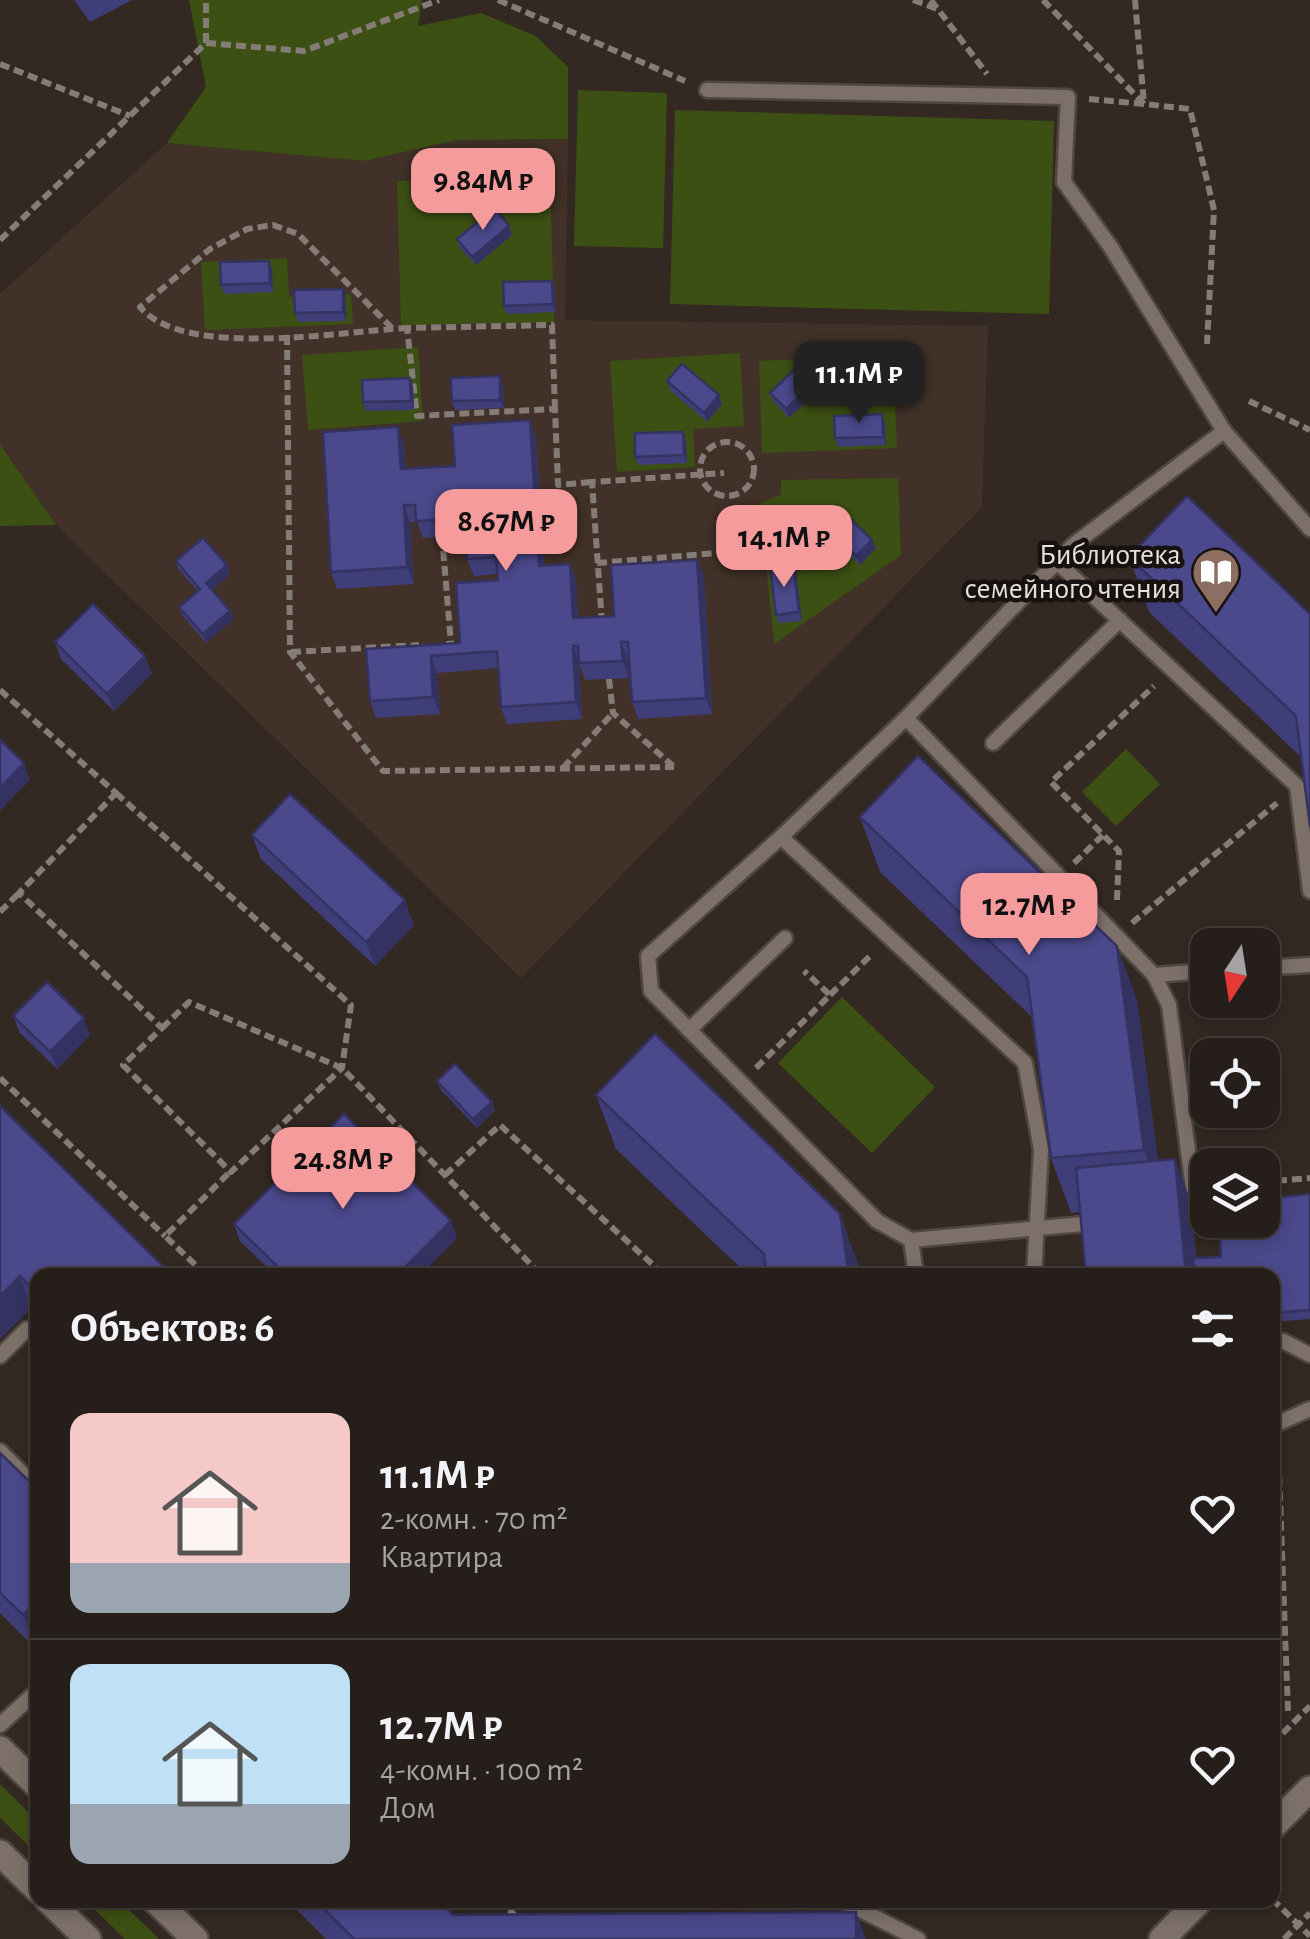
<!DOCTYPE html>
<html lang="ru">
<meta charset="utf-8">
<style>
:root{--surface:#261e1a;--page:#2e2723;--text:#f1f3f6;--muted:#a4a2a2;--line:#423c39;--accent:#f59b9b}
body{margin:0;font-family:"Alegreya Sans",sans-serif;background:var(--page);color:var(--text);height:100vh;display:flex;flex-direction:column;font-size:38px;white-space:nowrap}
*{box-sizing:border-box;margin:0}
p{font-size:32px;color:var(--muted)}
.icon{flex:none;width:55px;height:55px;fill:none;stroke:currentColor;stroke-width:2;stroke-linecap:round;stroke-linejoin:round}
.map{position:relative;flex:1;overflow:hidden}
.sheet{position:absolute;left:30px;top:1268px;width:1250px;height:640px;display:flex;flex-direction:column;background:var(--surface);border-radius:20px;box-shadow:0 5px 15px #0003,0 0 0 2px var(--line)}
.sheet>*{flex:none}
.needle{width:65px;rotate:192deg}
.fabs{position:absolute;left:1190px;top:928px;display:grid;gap:20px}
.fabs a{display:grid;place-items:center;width:90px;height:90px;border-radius:20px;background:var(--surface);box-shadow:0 5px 15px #0003,0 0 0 2px var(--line);font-size:50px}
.price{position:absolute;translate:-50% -85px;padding:0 22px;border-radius:20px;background:var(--accent);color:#111;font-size:32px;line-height:65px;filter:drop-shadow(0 2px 5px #0008)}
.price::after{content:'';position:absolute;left:50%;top:60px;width:30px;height:22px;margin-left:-15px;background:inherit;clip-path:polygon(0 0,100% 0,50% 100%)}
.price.active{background:#222;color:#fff}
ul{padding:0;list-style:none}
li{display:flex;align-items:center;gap:30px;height:250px;padding:0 40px}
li+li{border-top:2px solid var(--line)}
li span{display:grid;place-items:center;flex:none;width:280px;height:200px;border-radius:20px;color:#555}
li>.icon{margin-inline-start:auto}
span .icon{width:120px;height:120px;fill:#fffc;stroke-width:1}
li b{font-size:42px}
h2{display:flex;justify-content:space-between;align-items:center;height:120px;padding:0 40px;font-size:42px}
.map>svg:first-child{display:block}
.built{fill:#413128}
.green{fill:#3d5013}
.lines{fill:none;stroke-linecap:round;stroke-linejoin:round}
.lane-casing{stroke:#4f4742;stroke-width:19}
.secondary-casing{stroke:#4f4742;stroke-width:30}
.path{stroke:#857c77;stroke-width:6;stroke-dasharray:10 5;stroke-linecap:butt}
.lane{stroke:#7d7069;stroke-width:14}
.secondary{stroke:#7d7069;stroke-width:25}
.wall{fill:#403e78}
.shaded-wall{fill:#343261}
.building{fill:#4b488b;stroke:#343261;stroke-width:2.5}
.labels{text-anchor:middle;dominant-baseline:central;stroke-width:9;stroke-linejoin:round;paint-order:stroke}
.poi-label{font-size:30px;fill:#e6dfdb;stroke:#171210;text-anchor:end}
</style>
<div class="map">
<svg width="1310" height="1939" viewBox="0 0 1310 1939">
<rect width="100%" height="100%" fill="#332822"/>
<path class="built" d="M568,139L565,320L988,326L982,507L521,978L56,525L0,444V294L167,143L364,161L457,140Z"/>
<g class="green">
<path d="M189,0H422L418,26L481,13L536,36L568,67V139L457,140L364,161L167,143L206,87Z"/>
<path d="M578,90L667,93L663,248L574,246Z"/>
<path d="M675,110L1054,121L1049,314L670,304Z"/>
<path d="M550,178L554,322L401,325L397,181Z"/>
<path d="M287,258L289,297L351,294L353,324L205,330L201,262Z"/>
<path d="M418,347L423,421L308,430L302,355Z"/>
<path d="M740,353L744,426L693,429L695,467L617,472L610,361Z"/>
<path d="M893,355L897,448L762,453L759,361Z"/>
<path d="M0,444L56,525L0,526Z"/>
<path d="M898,478L901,555L774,644L760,503L781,495V480Z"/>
<path d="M1126,749L1160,784L1116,826L1082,792Z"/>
<path d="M842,997L935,1087L872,1153L778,1063Z"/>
<path d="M0,1784L37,1821V1854L0,1818Z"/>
<path d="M85,1900H119L159,1939H125Z"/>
</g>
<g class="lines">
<g class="lane-casing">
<g id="lane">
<path d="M707,90L1068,97L1064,182L1110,246L1224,431"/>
<path d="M1057,562L1297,786L1310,891"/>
<path d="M906,718L1154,975L1169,1005L1196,1212H1192"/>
<path d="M993,743L1120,620"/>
<path d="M781,837L906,718L1073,545L1224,431L1310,529"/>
<path d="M1262,968L1310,965"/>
<path d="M1154,975L1208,971"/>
<path d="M689,1030L785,938"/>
<path d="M911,1240L1093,1223"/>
<path d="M916,1275L911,1240L877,1221L651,991L648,956L781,837L1025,1063L1041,1150L1034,1275"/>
<path d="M1272,1344L1283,1341L1310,1355"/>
<path d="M0,1356L27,1329L38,1339"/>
<path d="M1272,1426L1310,1409"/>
<path d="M0,1451L38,1489"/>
<path d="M0,1725L38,1690"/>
<path d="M841,1900L918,1939"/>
</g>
</g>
<g class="secondary-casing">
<g id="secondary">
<path d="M0,1749L38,1786"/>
<path d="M1272,1827L1310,1789"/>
<path d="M0,1853L38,1890"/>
<path d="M48,1900L88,1939"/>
<path d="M155,1900L195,1939"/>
<path d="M1162,1939L1200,1900"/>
</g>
</g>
<g class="path">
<path d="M498,0L685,81"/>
<path d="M913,0L940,10"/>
<path d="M931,0L987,74"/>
<path d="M1043,0L1144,104L1190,109L1214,210L1207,344"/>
<path d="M206,43L304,51L439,0"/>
<path d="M0,64L130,116"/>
<path d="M1089,99L1144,104L1135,0"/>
<path d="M0,240L206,43V0"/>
<path d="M392,328L298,234L273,225L247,229L210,249L140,307C185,360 342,331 407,328"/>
<path d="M287,335L290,652L383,771L674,767"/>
<path d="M1249,401L1310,430"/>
<path d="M555,409L552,325L407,328L417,416L555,409L558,485L592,482"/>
<circle cx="727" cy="469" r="27"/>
<path d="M442,536L451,644H446"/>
<path d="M597,563L730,552"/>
<path d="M602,623L592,482L724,473"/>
<path d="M291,652L419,645"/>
<path d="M609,679L613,713L673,766"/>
<path d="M0,690L116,793"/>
<path d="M563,768L613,713"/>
<path d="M116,793L351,1005L342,1068L231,1172L123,1065L162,1028L19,893Z"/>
<path d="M1074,863L1103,835"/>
<path d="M1117,900L1119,851L1051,782L1154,686"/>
<path d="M0,912L19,893"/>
<path d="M1132,923L1277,803"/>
<path d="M830,995L872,954"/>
<path d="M162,1028L189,1002L342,1068L541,1275"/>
<path d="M756,1068L830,995L804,971"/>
<path d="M0,1078L165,1236"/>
<path d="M445,1175L500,1125L664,1275"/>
<path d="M1262,1182L1310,1178"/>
<path d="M206,1275L165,1236L230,1172"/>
<path d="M1278,1446L1288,1712"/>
<path d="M1272,1744L1310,1706"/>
<path d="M1272,1899L1310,1936"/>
<path d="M498,1900L518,1918"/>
<path d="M658,1900L669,1920"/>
<path d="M1284,1939L1310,1913"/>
</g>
<use href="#lane" class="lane"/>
<use href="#secondary" class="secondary"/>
</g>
<g class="wall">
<path d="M74,0H132L90,22Z"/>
<path d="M512,235L476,265L460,248L457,239Z"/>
<path d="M272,269L273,292L224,294L221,285Z"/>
<path d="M555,289L556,312L507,314L504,306Z"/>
<path d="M346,297V321L298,322L295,313Z"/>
<path d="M500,376L503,385L504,408L455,410L452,401Z"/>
<path d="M667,381L719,395L722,404L707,422L670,390Z"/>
<path d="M824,385L789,418L773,401L770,393Z"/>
<path d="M413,386L414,410L366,411L363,402Z"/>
<path d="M885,422L886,445L838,447L835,438Z"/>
<path d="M683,432L686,441L687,463L639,465L635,457Z"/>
<path d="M536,437L544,566L570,564L576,581L578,618L614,616L697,560L704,577L712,714L638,719L632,702L629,659H628L629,678L585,680L579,663L582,719L507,724L501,707L498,668L437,673L440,714L376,718L370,701L366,649L460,643L498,580V574L474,576L467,559L465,517L455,518L456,536L423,538L417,522H410L414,584L337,589L331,572L404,444L406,469L455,466Z"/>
<path d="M821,523L872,540L876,548L860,565L824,532Z"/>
<path d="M1129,557L1310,614L1301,757L1149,612Z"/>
<path d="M176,561L227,565L230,574L212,590L230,611L233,619L206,643L182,615L179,607L198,591L179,570Z"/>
<path d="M793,564L796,572L802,621L779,623L776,615Z"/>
<path d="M55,642L152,673L114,711L61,659Z"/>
<path d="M860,817L1137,1000L1158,1161L1175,1159L1191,1202L1196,1258L1221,1257L1310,1194V1319L1272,1322V1275H1086L1080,1212L1071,1213L1051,1158L1032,1017L880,872Z"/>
<path d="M252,835L414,925L375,966L261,859Z"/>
<path d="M13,1016L90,1035L57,1069L20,1033Z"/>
<path d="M437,1081L492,1102L495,1110L477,1128L441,1090Z"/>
<path d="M596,1095L840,1214L861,1275H748L616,1149Z"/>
<path d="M0,1106L38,1275V1314L31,1308L0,1339Z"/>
<path d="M451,1221L457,1238L420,1275H275L240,1241L234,1224Z"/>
<path d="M0,1453L38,1490V1644L34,1647L0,1613Z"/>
<path d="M287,1900H438L453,1915L866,1939H326Z"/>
</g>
<g class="shaded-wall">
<path d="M509,226L512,235L476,265L472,257Z"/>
<path d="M269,261L272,269L273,292L270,283Z"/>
<path d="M552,281L555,289L556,312L553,304Z"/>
<path d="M343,289L346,297V321L343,312Z"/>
<path d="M500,376L503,385L504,408L500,400Z"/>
<path d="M821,376L824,385L789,418L786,409Z"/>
<path d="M410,378L413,386L414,410L411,401Z"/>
<path d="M719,395L722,404L707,422L704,413Z"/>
<path d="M882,414L885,422L886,445L883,437Z"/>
<path d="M530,420L536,437L545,583L539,566Z"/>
<path d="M398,427L404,444L407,486L401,469Z"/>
<path d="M683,432L686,441L687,463L684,455Z"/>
<path d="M449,501L455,518L456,536L450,519Z"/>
<path d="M404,505L410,522L414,584L407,567Z"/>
<path d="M872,540L876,548L860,565L856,556Z"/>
<path d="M697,560L704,577L712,714L706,698Z"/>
<path d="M570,564L576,581L579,635L573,618Z"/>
<path d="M793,564L796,572L802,621L799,612Z"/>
<path d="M227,565L230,574L209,592L206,583Z"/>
<path d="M230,611L233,619L206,643L203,634Z"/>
<path d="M621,642L628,659L629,678L623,661Z"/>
<path d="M573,646L579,663L582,719L576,702Z"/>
<path d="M145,656L152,673L114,711L107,694Z"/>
<path d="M431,656L437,673L440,714L433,697Z"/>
<path d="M24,763L30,780L0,811V788Z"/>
<path d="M405,900L414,925L375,966L366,942Z"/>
<path d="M1117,946L1137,1000L1164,1204L1144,1150Z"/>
<path d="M84,1018L90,1035L57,1069L50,1052Z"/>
<path d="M492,1102L495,1110L477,1128L473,1119Z"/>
<path d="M1175,1159L1191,1202L1198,1275H1186Z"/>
<path d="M840,1214L860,1269L861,1275H849Z"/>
<path d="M451,1221L457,1238L420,1275H397Z"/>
<path d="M20,1276L31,1308L0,1339V1296Z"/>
<path d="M38,1600V1644L34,1647L23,1615Z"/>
<path d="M856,1912L866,1939H856Z"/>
</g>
<g class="building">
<path d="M495,208L509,226L472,257L457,239Z"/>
<path d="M269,261L270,283L221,285L220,262Z"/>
<path d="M552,281L553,304L504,306L503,282Z"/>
<path d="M343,289V312L295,313L294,290Z"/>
<path d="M805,359L821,376L786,409L770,393Z"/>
<path d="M682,364L719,395L704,413L667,381Z"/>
<path d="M500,376V400L452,401L451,378Z"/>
<path d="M410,378L411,401L363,402L362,380Z"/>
<path d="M882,414L883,437L835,438L834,416Z"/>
<path d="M530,420L539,566L570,564L573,618L614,616L611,565L697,560L706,698L632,702L628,642H621L623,661L579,663L578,646H573L576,702L501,707L497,651L431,656L433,697L370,701L366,649L460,643L456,583L498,580L496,557L467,559L464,500L449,501L450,519L416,521L415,505H404L407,567L331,572L323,432L398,427L401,469L455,466L452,425Z"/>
<path d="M683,432L684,455L635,457V433Z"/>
<path d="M1187,496L1310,614V826L1296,716L1129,557Z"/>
<path d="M837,506L872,540L856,556L821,523Z"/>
<path d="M203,538L227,565L206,583L230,611L203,634L179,607L200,589L176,561Z"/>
<path d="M793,564L799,612L776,615L770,567Z"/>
<path d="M93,604L145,656L107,694L55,642Z"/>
<path d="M0,740L24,763L0,788Z"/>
<path d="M918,756L1117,946L1144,1150L1051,1158L1027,977L860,817Z"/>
<path d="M290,794L405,900L366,942L252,835Z"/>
<path d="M47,982L84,1018L50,1052L13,1016Z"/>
<path d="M655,1034L840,1214L849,1275H766L764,1254L596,1095Z"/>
<path d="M455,1064L492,1102L473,1119L437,1081Z"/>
<path d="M0,1106L172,1275H38V1294L20,1276L0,1296Z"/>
<path d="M344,1114L451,1221L397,1275H286L234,1224Z"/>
<path d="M1175,1159L1186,1275H1086L1076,1168Z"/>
<path d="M1310,1194V1310L1272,1313V1275H1195L1193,1258L1221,1257L1219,1220H1262V1199Z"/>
<path d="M0,1453L38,1490V1600L23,1615L0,1593Z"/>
<path d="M315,1900H438L453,1915L856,1912V1939H354Z"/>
</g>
<defs>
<g id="library-pin" transform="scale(2.5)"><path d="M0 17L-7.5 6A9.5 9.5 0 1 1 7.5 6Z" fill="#8d6e63" stroke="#171210"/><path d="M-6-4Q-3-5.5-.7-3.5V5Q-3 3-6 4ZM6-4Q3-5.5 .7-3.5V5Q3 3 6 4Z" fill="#fff"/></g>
</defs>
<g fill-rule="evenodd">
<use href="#library-pin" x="1216" y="572"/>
</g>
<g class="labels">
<g class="poi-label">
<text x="1181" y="555">Библиотека<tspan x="1181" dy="34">семейного чтения</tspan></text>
</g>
</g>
</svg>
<div class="fabs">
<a><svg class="needle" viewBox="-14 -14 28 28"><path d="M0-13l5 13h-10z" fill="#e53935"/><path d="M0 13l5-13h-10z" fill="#a4a2a2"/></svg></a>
<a><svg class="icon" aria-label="locate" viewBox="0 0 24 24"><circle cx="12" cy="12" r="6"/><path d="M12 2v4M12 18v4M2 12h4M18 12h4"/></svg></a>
<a><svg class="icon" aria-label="layers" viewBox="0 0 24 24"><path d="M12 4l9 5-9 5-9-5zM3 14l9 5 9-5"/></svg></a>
</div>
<b class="price" style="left:483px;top:233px">9.84M ₽</b>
<b class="price active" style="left:859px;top:426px">11.1M ₽</b>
<b class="price" style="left:506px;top:574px">8.67M ₽</b>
<b class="price" style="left:784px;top:590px">14.1M ₽</b>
<b class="price" style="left:1029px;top:958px">12.7M ₽</b>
<b class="price" style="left:343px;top:1212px">24.8M ₽</b>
<section class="sheet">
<h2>Объектов: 6<svg class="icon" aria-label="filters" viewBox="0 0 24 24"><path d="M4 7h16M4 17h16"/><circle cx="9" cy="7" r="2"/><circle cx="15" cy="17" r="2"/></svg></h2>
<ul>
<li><span style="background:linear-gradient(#f6c9c9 75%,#9aa5b1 0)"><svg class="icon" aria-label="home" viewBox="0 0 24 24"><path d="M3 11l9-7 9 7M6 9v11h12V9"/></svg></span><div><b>11.1M ₽</b><p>2-комн. · 70 m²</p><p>Квартира</p></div><svg class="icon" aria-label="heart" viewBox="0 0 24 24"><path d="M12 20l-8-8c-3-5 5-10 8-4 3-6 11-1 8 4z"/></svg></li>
<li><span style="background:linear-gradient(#bfe0f5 70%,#9aa5b1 0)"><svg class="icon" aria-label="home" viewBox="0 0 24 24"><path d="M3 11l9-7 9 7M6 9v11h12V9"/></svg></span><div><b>12.7M ₽</b><p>4-комн. · 100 m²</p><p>Дом</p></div><svg class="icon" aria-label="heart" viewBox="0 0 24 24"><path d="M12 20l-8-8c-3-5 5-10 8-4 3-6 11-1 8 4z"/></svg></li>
</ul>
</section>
</div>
